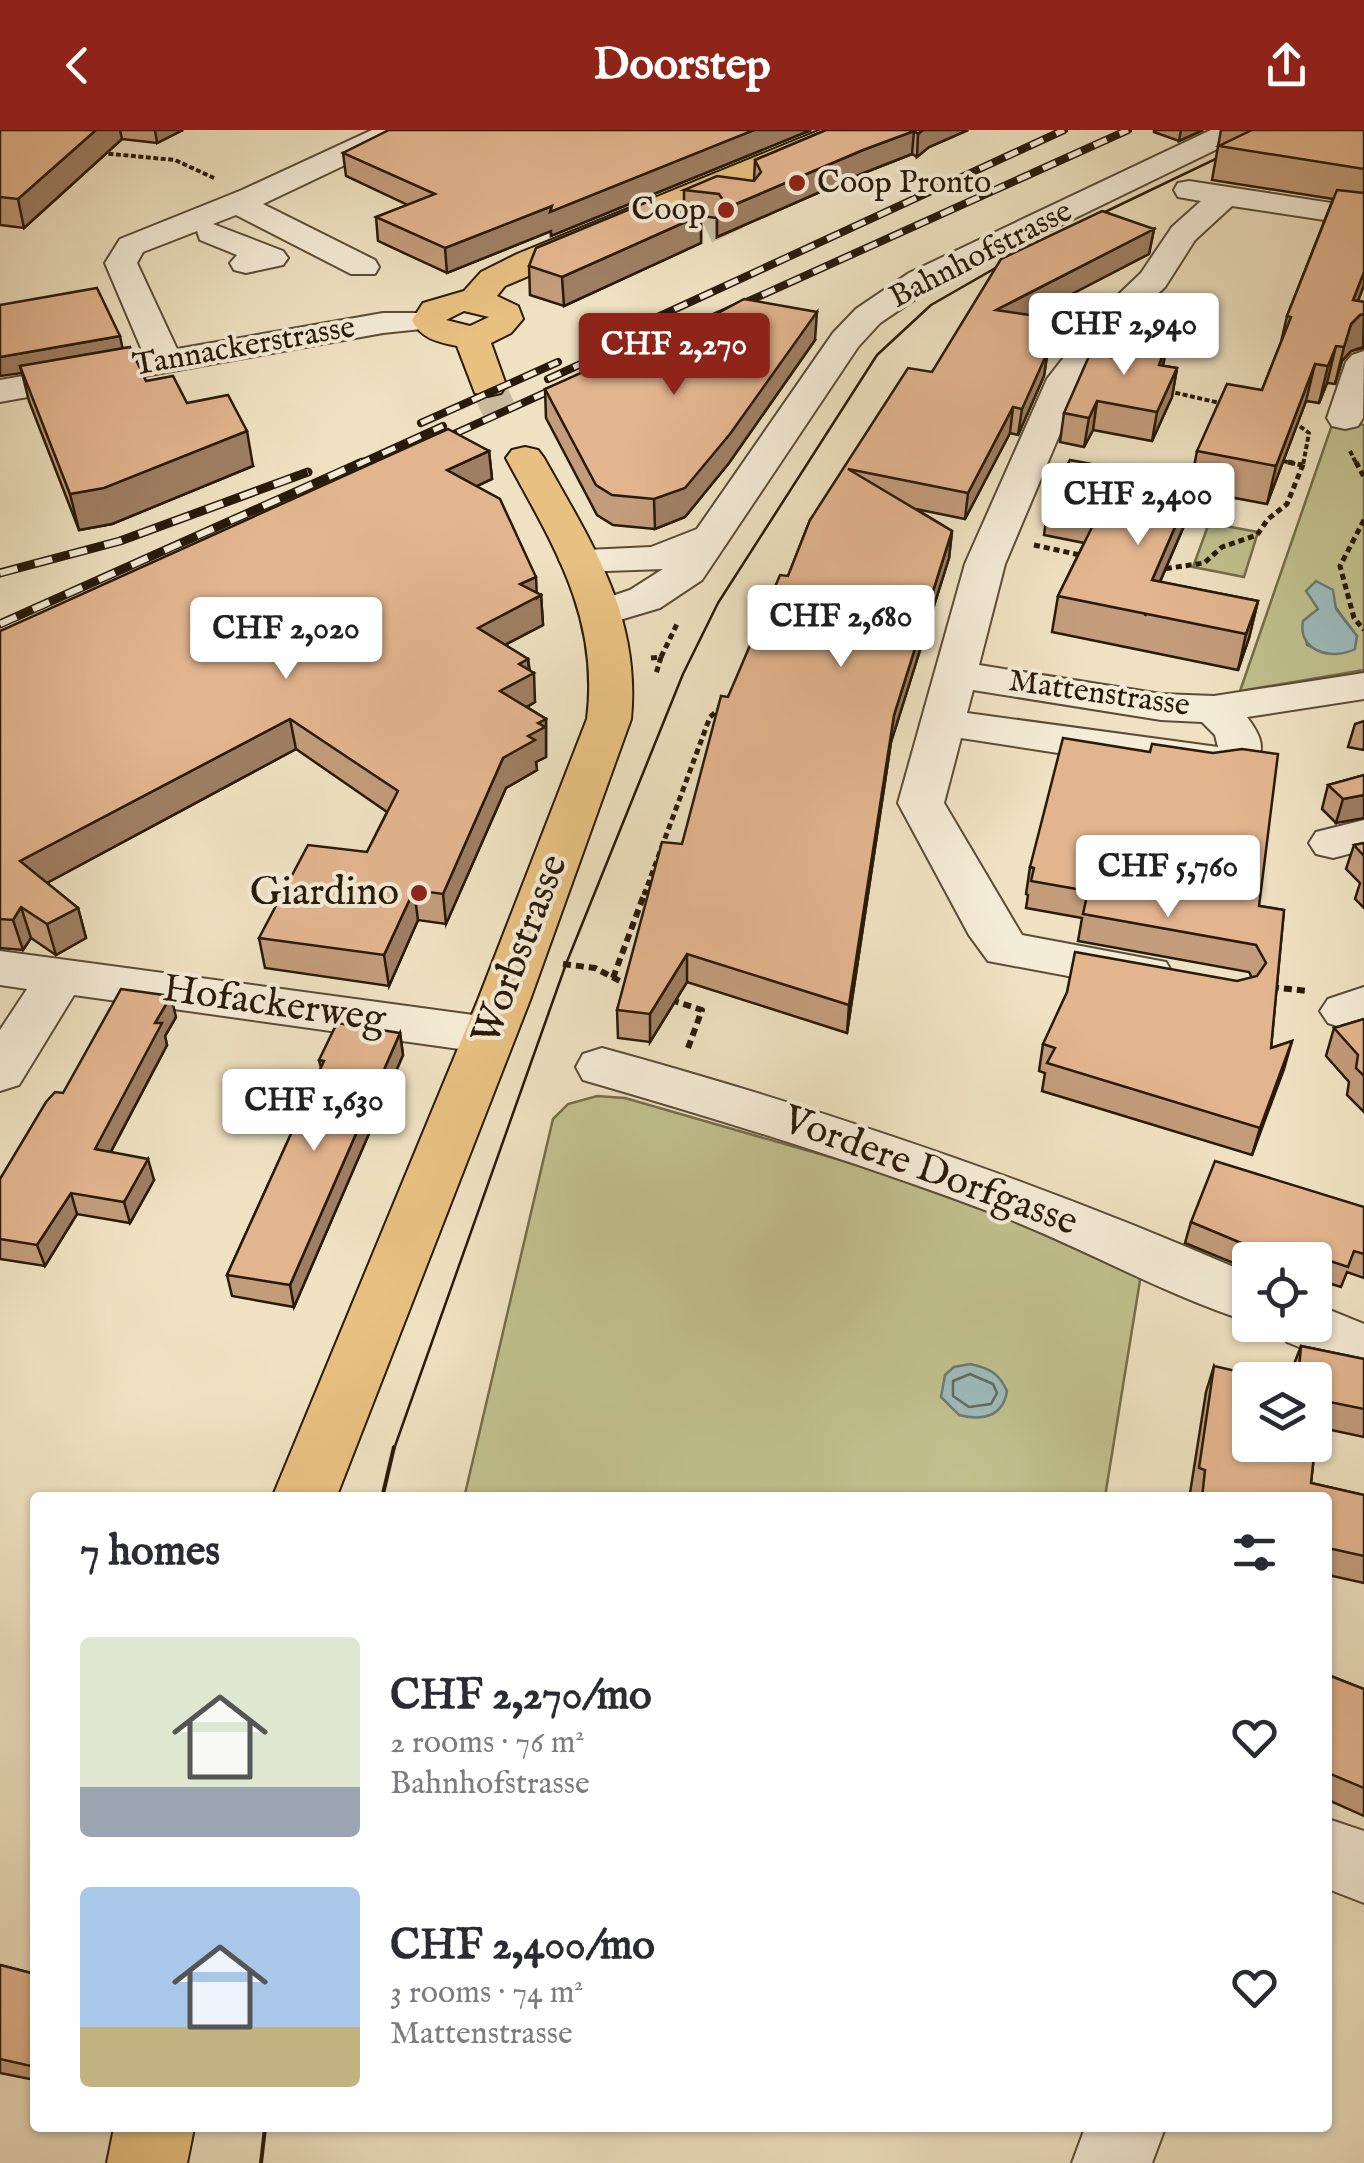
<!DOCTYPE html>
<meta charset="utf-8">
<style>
:root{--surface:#fff;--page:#f7f7f7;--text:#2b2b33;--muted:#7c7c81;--accent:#8f2418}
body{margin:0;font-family:"IM FELL English",serif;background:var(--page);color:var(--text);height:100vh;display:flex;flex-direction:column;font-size:38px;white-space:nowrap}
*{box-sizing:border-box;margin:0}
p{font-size:32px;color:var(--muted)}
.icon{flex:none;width:55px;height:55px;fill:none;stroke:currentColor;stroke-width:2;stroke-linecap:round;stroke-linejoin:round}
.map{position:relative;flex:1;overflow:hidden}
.drawer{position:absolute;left:30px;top:1362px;width:1302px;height:640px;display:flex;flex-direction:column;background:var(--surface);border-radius:10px;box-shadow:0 2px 8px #0004}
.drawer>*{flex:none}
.controls{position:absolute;left:1232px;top:1112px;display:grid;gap:20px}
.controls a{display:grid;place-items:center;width:100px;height:100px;border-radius:10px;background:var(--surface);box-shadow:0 2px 8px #0004;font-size:50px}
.price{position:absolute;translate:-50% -85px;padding:0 22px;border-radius:10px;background:#fff;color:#222;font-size:32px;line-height:65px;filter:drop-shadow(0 2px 5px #0008)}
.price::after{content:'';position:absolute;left:50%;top:60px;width:30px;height:22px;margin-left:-15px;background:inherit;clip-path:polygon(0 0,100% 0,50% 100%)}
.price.on{background:var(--accent);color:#fff}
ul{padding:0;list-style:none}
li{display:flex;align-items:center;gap:30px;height:250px;padding:0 50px}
li span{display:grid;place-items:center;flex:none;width:280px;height:200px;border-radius:10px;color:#555}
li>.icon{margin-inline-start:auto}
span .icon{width:120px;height:120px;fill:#fffc;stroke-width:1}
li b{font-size:42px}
h2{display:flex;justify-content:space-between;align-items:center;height:120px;padding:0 50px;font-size:42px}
header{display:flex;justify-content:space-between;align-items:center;height:130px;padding:0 50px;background:var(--accent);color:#fff;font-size:45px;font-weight:700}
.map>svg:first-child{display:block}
.green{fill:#c1c18e;stroke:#746e4c;stroke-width:2.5;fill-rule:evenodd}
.water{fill:#9dbcbc;stroke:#6e7b74;stroke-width:2.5}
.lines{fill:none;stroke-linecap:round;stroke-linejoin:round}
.shore{stroke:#626b62;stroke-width:2.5}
.minor-tunnel{stroke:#c7ba9d;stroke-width:34;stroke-dasharray:34 16;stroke-linecap:butt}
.major-tunnel{stroke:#c7ba9d;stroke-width:34;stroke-dasharray:34 16;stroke-linecap:butt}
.minor-casing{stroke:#5a4c37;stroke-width:4}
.major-casing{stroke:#281a09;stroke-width:4}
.path-far2{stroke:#281a09;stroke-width:4;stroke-dasharray:5 2.5;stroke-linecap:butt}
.path-far1{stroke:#281a09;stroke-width:5;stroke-dasharray:6 4;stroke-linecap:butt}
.path{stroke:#281a09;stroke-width:6;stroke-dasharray:8 5;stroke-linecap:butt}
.minor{fill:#f5ecd7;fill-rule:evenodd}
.major{fill:#e8c181;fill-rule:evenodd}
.tram-far1{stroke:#281a09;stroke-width:2.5}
.tram{stroke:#281a09;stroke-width:4}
.rail-far1-casing{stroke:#281a09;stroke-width:8}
.rail-casing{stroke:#281a09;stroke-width:9}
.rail-far1{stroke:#f5ecd7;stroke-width:5;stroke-dasharray:14;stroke-linecap:butt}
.rail{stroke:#f5ecd7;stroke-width:6;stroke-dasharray:18;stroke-linecap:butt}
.wall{fill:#c39c7b;stroke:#281a09;stroke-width:2.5}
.shaded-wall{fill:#9f7f64;stroke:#281a09;stroke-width:2.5}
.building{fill:#e3b58f;stroke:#281a09;stroke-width:2.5}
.poi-dot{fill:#8f2418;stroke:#f5ecd7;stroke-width:4}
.labels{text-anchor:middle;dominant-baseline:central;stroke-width:8;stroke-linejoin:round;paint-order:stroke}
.far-poi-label{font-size:32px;fill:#281a09;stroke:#f5ecd7;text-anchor:start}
.far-street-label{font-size:32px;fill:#281a09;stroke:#f5ecd7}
.poi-label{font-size:40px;fill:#281a09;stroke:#f5ecd7;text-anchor:end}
.street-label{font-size:40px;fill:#281a09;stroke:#f5ecd7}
</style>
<header><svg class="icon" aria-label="back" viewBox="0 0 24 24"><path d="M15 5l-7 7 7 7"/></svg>Doorstep<svg class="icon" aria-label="share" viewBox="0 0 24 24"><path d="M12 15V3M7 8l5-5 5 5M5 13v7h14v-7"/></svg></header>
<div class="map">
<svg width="1364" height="2033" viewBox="0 0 1364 2033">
<rect width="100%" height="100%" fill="#efe2c2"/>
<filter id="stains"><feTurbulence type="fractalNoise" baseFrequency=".002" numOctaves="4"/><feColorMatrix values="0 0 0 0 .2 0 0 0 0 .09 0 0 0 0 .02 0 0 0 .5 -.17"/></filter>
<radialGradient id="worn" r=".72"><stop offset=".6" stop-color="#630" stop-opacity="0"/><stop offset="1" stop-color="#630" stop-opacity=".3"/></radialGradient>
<g class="green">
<path d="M1334,289L1364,295V540L1240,561ZM1336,478L1357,506L1326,523L1307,515L1304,491L1318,479Z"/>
<path d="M1209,393L1258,402L1244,447L1193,437Z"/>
<path d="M597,966L625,968L899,1047L1142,1138L1105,1367L464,1368L553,989L568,974Z"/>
</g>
<g class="water">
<path d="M1316,451L1333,460L1336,479L1357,506L1355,519C1332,531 1297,521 1303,491L1318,479L1306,461Z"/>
<path d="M970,1234C989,1238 999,1243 1007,1261C1003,1287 982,1291 959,1285L941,1267L945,1245L954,1237Z"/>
</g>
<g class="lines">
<path class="shore" d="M970,1244L993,1254L997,1263L991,1274L969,1277L953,1266V1251Z"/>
<path class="minor-tunnel" d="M705,97L761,71L742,64"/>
<path class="major-tunnel" d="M488,255L504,292"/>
<g class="minor-casing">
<g id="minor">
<path d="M372,0H411L406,6L263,74L375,130L379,137L375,144H351L236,85L213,94L283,121L288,128L283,135L246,143L234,140L230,133L237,125L200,110L197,101L143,122L137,133L177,219L383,183H441L446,190L441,197L383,203L0,272V250L144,225L105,133L120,109L242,60Z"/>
<path d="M1211,0H1249L1244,6L933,157L880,193L858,217L702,450L660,478L603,495L588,492L582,483L588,474L630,460L663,439L579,442L565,439L559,430L565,421L651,417L697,399L833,203L856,179L909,143Z"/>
<path d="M1189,51L1364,78V96L1232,76L1195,110L1165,157L1121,199L1082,251L1005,434L979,535L1161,564L1214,566L1364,543V569L1247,587C1261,606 1267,618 1253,639L1207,646L961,608L944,673L1022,805L1166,832L1173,844L1166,856L1148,861L988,831L969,805L898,673L965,434L1047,249L1097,185L1141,143L1172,97L1201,71L1178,67L1174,60L1178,53ZM973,560L1161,590L1202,592L1215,605L1218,617L967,583Z"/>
<path d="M1364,221L1363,288L1358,296L1345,299L1332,296L1327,288L1346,232L1352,225Z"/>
<path d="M1364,690V720L1333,728L1316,724L1309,713L1316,702Z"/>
<path d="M0,821L488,887L506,892L514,905L506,918L488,923L74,865L19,955L0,961V900L27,859L0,855Z"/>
<path d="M1364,857V894L1346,899L1328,893L1320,881L1328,869Z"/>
<path d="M602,918C824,979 1039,1052 1250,1144V1192C1168,1166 1091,1122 1011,1090C871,1036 728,992 583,950L576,937L583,924Z"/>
<path d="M1315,1174L1364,1194V1244L1287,1212L1278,1195H1315Z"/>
<path d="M1328,1689L1364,1701V1773L1328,1759Z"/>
<path d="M1085,1998H1165L1152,2033H1072Z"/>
</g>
</g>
<g class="major-casing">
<g id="major">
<path d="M821,0H861L856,6L505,156L497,166L518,176L523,189L511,203L491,213L506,255L501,263L488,266L475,263L457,216C438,212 421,209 412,190L423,173L464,161L481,142L517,124ZM464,181L489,187L470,196L446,190Z"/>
<path d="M525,317L538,320L544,328C592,414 641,486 631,589L530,870L336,1368H272L478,870L587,589C600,487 553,415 506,328L512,320Z"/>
<path d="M114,1998H194L187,2033H107Z"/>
</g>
</g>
<g class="path-far2">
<path d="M101,23L175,30L214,48"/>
<path d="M1168,261L1224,274"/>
<path d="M1294,292L1309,303L1303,335"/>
<path d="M1350,321L1357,335"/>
<path d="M1283,331L1300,335"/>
</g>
<g class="path-far1">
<path d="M1288,332L1302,335"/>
<path d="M1356,332L1364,347"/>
<path d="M1364,390L1340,436L1354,488L1364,500"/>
<path d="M1034,415L1085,426"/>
<path d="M1156,440L1204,433L1222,417L1257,405L1268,389L1287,374L1304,332"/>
<path d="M661,527L677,494"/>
<path d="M651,528L661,527L656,544"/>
<path d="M644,765L710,587L723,576"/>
</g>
<g class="path">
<path d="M563,834L595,838L631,857"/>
<path d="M613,848L645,762"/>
<path d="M1271,857L1308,861"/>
<path d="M671,870L702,880L688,918"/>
</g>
<use href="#minor" class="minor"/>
<use href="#major" class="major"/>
<g class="tram-far1">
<path d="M1082,93L1276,0"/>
<path d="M394,1319L566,834L683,544L718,473L877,225L931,175L1020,124"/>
</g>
<g class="tram">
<path d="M382,1368L394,1317"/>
<path d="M261,2033L265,1998"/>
</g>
<g class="rail-far1-casing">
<g id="rail-far1">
<path d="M649,191L1064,0"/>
<path d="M660,211L1128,0"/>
<path d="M548,249L671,193"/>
<path d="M421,293L558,232"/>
<path d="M432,314L569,252"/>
<path d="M357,335L443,296"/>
</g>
</g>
<g class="rail-casing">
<g id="rail">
<path d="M0,443L120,411L308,342"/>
<path d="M0,494L362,332"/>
</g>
</g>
<use href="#rail-far1" class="rail-far1"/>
<use href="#rail" class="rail"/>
</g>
<g class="wall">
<path d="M0,0H183L157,13L122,9L24,98L0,95Z"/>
<path d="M811,0L551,106V101L447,143L378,111L376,87L408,75L346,46L343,23Z"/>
<path d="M826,0H968L929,17L917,27L912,24L861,44L717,107V88L701,86V113L564,176L530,165L529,136L678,84H684V60L754,51L755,30Z"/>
<path d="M1154,0H1203L1179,11L1154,2Z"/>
<path d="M1221,0H1364V155L1358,171L1364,172V218L1351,221L1342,231L1335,254L1327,253L1319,273L1306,271L1267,374L1192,360L1187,389L1160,452L1258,471L1249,508L1238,540L1052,502L1058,466L1084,413L1044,405L1049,369L1191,353L1197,321L1262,260L1281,212L1287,186L1333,69L1212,50Z"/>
<path d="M1154,99L1149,124L1030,185L1053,215L1047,226L1044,246L1018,305L1010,303L965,389L916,379L952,401L949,428L891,612L847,903L687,852L650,912L618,908L617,880L682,714L728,567L788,446L810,390L932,242Z"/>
<path d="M0,175L123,218L146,251L187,273L253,336L112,394L79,400L29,271L22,243Z"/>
<path d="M685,201L815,210L729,333L685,387L655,399L613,395L597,385L546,288L545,259Z"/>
<path d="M1168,210L1163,236L1177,238L1172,267L1152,311L1093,300L1084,317L1060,312L1064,283L1116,228Z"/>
<path d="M489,321L492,349L476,356L537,463L541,465L543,495L505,515L528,529L535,572L527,577L546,589V627L536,632L537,640L506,658L446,794L418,790L389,856L265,838L259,808L367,722L387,682L296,619L47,753L78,778L86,808L56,825L31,808L23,820L0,818V501Z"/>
<path d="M1364,591V620L1348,617L1355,594Z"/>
<path d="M1364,645L1336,693L1322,679L1328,655Z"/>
<path d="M1364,713V778L1355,769L1360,753L1346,739L1354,715Z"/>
<path d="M1030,737L1284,780L1271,918L1292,911L1252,1025L1042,961L1045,943L1039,941L1043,914L1252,848L1249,842L1078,811L1082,788L1026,778L1028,765L1026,764Z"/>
<path d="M176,887L165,906L167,915L111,1022L154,1050L130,1093L77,1084L45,1136L0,1129V1049L63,963Z"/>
<path d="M1364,889V982L1347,965L1349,952L1326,926L1334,898Z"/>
<path d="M400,903L403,925L294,1177L232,1166L227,1145L321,938L319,930Z"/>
<path d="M1364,1077V1148L1347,1142L1341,1157L1315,1149V1130H1250V1140L1185,1113L1191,1092Z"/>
<path d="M1301,1216L1364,1229V1307L1317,1297L1311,1353L1364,1365V1453L1328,1445V1368H1197V1365L1190,1363L1206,1262L1214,1236L1250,1315L1315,1250H1290L1291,1242Z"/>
<path d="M1328,1545L1364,1559V1686L1328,1670Z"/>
<path d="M0,1835L35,1844V1950L0,1943Z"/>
</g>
<g class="shaded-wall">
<path d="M96,0H120L122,9L24,98L18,69Z"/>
<path d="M155,0H183L157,13Z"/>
<path d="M754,0H811L551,106V101L447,143L445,118L552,76Z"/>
<path d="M923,0H968L929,17L917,27L918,4Z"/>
<path d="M1181,0H1203L1179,11Z"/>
<path d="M914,1L912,24L861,44L717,107V82L863,20Z"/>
<path d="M701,85V113L564,176L562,147Z"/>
<path d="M1154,99L1149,124L993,205L996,180Z"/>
<path d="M1364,142V155L1344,207L1353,170Z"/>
<path d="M817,182L815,210L729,333L685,387L655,399L654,369Z"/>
<path d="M1364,184L1363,217L1351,221L1342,231L1335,254L1344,217L1351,194L1360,185Z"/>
<path d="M1057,189L1053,215L1047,226L1044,246L1018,305L1022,279L1040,220Z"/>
<path d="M120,206L124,225L20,236L22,243L0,246V227Z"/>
<path d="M1168,210L1162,239L1159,235Z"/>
<path d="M1336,216L1327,253L1319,273L1328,236Z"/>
<path d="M1315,234L1306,271L1267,374L1276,336Z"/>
<path d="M1177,238L1172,267L1152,311L1157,282Z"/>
<path d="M1097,271L1093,300L1084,317L1089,288Z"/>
<path d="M1013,277L1010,303L965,389L968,363Z"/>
<path d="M247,301L253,336L112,394L79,400L70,364Z"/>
<path d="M489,321L492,349L450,369L447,340Z"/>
<path d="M1194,353L1187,389L1145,486L1152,450Z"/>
<path d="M952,401L949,428L891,612L847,903L849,875L894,585Z"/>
<path d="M536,447L537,468L541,465L543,495L481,527L478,498L520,454Z"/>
<path d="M1258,471L1249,508L1238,540L1246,504Z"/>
<path d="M528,529L529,545L534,543L535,572L502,591L500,561L519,534Z"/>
<path d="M290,589L296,619L30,762L20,731Z"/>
<path d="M546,589V627L536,632L537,640L506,658L446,794L443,764L503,628L528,606L538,593Z"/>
<path d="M1364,665V688L1336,693L1343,669Z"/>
<path d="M414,760L418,790L389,856L384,825Z"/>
<path d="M21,777L31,808L23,820L13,790Z"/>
<path d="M78,778L86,808L56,825L47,794Z"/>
<path d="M687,824V852L650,912V884Z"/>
<path d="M171,866L176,887L165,906L167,915L101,1040L95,1019L155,893Z"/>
<path d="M400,903L403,925L294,1177L290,1155Z"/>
<path d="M1292,911L1284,939L1252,1025L1260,998Z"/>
<path d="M148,1029L154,1050L130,1093L124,1072Z"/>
<path d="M71,1063L77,1084L45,1136L37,1115Z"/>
</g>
<g class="building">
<path d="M0,0H96L18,69L0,67Z"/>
<path d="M389,0H754L550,82L552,76L445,118L376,87L435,64L343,23Z"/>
<path d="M826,0H923L918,4L914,1L863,20L717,82L725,73L719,64L684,60L717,46L754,51L761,42L755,30Z"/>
<path d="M1252,0H1364V39L1219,16Z"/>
<path d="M1337,60L1364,63V142L1353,170L1364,172V184L1360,185L1351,194L1344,217L1336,216L1328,236L1315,234L1276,336L1197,321L1227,254L1262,260L1291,187L1287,186Z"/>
<path d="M647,72L678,84L701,85L562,147L529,136L536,118Z"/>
<path d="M1102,81L1154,99L996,180L1057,189L1040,220L1048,221L1022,279L1013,277L968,363L848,339L952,401L894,585L849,875L687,824L650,884L617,880L662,712L682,714L721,566L728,567L780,445L788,446L810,390L908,238L932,242L1001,129Z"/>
<path d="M97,158L120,206L0,227V175Z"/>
<path d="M744,169L817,182L730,304L685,358L654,369L612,365L596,355L545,259L678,199L685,201Z"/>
<path d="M1129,204L1168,210L1159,235L1177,238L1157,282L1097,271L1089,288L1064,283L1090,224L1116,228Z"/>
<path d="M130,217L146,251L173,246L187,273L228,265L247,301L104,358L70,364L20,236Z"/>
<path d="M448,299L489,321L447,340L500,369L536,447L520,454L541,465L478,498L528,529L519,534L534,543L500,561L546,589L538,593L545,597L528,606L535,610L503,628L443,764L414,760L384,825L259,808L308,715L367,722L398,661L290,589L20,731L78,778L47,794L21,777L13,790L0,789V501Z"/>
<path d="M1070,330L1194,353L1152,450L1258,471L1246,504L1058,466L1101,379L1049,369Z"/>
<path d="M1063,608L1150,622L1152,614L1213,623L1242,619L1278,624L1259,776L1284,780L1271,918L1292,911L1260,998L1047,933L1055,918L1043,914L1067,862L1075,822L1237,851L1257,846L1266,833L1256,815L1083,784L1088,761L1031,751L1034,738L1030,737Z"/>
<path d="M1364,645V665L1343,669L1328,655Z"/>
<path d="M1364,713V726L1354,715Z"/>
<path d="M121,859L171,866L155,893H162L95,1019L148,1029L124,1072L71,1063L37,1115L0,1109V1049L46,972L55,962L63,963Z"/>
<path d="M1364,889V946L1356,938L1358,925L1334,898Z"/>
<path d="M337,893L400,903L290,1155L227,1145L324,931L319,930Z"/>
<path d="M1215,1031L1364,1077V1124L1354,1121L1348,1137L1285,1116L1280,1130H1261L1258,1120L1191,1092Z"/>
<path d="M1301,1216L1364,1229V1279L1320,1270L1311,1353L1364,1365V1426L1328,1418V1368H1202L1205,1340L1199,1338L1214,1236L1275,1250H1250V1315H1315V1250H1298Z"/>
<path d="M1328,1545L1364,1559V1658L1328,1643Z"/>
<path d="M0,1835L35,1844V1937L0,1929Z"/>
</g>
<g class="poi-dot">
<circle cx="797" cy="53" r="10"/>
<circle cx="726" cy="80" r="10"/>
<circle cx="419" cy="763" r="10"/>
</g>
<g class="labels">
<g class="far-poi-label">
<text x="817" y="53">Coop Pronto</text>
<text x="706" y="80" text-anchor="end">Coop</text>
</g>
<g class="far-street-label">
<text transform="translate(981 125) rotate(-27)">Bahnhofstrasse</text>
<text transform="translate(244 217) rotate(-10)">Tannackerstrasse</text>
<text transform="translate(1099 564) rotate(8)">Mattenstrasse</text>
</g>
<g class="poi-label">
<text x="399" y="763">Giardino</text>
</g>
<g class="street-label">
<text transform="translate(521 820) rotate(-69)">Worbstrasse</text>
<text transform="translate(274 875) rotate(8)">Hofackerweg</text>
<text transform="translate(930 1042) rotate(20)">Vordere Dorfgasse</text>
</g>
</g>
<rect width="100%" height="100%" filter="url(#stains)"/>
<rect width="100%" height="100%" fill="url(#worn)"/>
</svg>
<div class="controls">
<a><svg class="icon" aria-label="locate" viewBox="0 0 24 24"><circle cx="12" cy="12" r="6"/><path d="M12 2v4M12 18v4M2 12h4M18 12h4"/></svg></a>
<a><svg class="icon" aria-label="layers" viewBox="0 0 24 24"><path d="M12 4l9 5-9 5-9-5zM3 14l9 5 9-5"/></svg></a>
</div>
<b class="price" style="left:1124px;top:248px">CHF 2,940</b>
<b class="price on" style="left:674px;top:268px">CHF 2,270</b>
<b class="price" style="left:1138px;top:418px">CHF 2,400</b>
<b class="price" style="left:841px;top:540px">CHF 2,680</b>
<b class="price" style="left:286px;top:552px">CHF 2,020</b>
<b class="price" style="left:1168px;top:790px">CHF 5,760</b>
<b class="price" style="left:314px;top:1024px">CHF 1,630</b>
<section class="drawer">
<h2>7 homes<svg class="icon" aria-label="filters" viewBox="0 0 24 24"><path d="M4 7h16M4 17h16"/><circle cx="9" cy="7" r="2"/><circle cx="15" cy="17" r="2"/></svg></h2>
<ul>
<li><span style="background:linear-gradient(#dfe7d0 75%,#9aa5b1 0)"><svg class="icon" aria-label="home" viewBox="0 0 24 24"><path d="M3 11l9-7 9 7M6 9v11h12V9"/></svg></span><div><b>CHF 2,270/mo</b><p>2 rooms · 76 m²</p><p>Bahnhofstrasse</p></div><svg class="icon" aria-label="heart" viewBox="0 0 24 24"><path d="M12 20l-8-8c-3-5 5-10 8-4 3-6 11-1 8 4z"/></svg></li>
<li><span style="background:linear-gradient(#a9c7e8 70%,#c2b280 0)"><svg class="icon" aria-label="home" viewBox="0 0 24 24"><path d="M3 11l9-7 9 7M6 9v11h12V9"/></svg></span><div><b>CHF 2,400/mo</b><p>3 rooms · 74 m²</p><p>Mattenstrasse</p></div><svg class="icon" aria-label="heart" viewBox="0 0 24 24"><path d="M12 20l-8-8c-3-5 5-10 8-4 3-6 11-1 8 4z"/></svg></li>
</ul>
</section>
</div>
